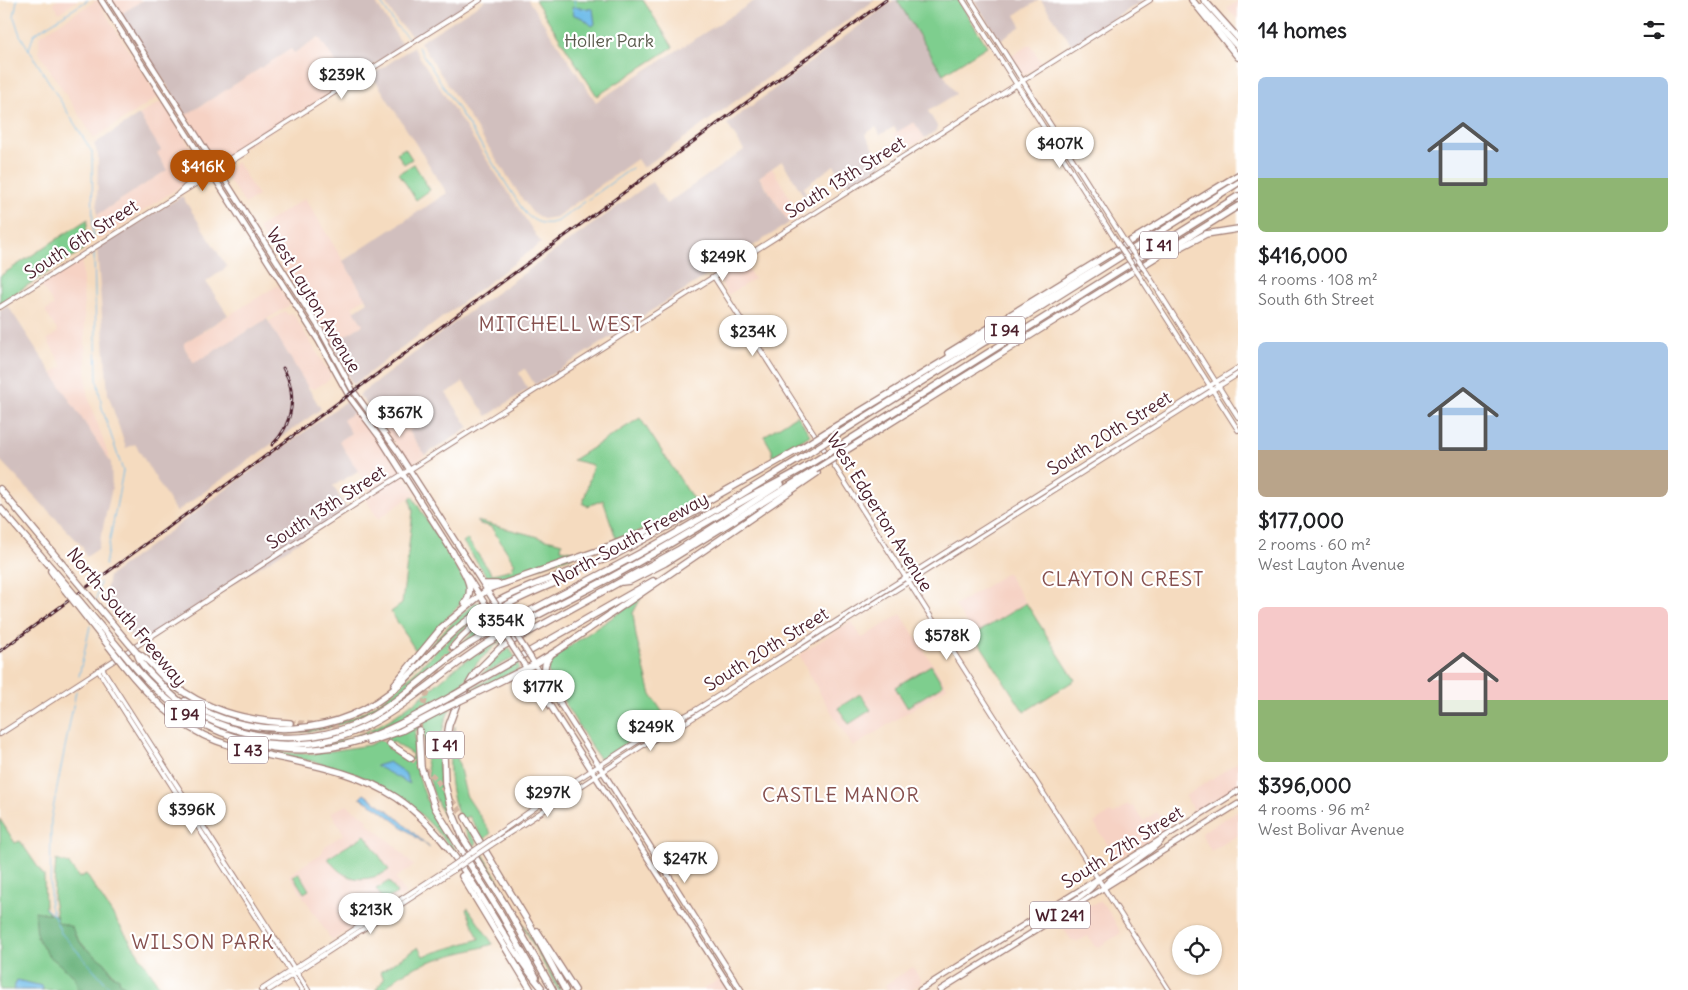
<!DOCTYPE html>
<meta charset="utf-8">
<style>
:root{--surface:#fff;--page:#f2f2f2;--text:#202124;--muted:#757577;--accent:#b45309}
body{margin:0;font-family:Delius,sans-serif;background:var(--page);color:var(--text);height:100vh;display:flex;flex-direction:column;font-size:19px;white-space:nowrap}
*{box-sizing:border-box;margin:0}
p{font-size:16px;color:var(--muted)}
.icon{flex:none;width:28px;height:28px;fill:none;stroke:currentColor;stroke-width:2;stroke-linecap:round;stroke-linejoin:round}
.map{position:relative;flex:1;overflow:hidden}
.details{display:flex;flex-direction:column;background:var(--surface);width:450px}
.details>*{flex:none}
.controls{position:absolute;left:1172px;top:925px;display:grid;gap:10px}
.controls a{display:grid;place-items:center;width:50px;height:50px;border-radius:50%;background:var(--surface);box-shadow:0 1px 4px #0004;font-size:25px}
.price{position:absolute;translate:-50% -42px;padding:0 11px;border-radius:18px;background:#fff;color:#222;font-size:16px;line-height:32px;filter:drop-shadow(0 1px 2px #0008)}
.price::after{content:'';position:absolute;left:50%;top:30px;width:15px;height:11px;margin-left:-8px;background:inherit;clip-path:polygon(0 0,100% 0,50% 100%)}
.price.selected{background:var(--accent);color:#fff}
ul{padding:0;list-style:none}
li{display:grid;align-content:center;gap:10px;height:265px;padding:0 20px}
li span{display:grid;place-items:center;height:155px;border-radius:8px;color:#555}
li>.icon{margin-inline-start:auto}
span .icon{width:90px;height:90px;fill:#fffc;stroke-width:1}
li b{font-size:21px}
h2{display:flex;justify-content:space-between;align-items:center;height:60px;padding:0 20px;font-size:21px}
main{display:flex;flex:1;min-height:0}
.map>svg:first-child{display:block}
.built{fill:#f6d2c4}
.industrial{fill:#d1bfbe}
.green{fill:#7ece8e;stroke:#64765c;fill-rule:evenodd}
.forest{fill:#66b179;stroke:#586852}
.water{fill:#6ebce9;stroke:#5c6e8a}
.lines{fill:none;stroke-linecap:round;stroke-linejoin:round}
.stream{stroke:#6ebce9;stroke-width:1}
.motorway-tunnel{stroke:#d3b5a1;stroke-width:5.5;stroke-dasharray:5.5 3;stroke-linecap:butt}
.tertiary-casing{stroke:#a07d75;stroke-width:6}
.secondary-casing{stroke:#a07d75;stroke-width:7}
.primary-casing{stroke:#a07d75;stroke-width:7}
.motorway-casing{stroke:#a07d75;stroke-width:8}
.tertiary{stroke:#fff;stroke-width:4}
.secondary{stroke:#fff;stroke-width:4.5}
.primary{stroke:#fff;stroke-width:4.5}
.motorway{stroke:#fff;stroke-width:5.5}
.rail-casing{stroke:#4a1f2b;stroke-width:3}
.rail{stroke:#fff;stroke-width:1;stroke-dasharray:4;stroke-linecap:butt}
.tertiary-bridge-casing{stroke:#a07d75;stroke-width:6;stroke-linecap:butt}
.secondary-bridge-casing{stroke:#a07d75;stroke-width:7;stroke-linecap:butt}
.motorway-bridge-casing{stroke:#a07d75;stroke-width:8;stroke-linecap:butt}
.tertiary-bridge{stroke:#fff;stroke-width:4}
.secondary-bridge{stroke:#fff;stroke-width:4.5}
.motorway-bridge{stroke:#fff;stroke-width:5.5}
.labels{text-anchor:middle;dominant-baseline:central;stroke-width:4.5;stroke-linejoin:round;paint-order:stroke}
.shield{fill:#fff;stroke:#80626b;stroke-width:1}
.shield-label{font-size:16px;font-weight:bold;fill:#4a1f2b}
.park-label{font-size:18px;fill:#5c5c4e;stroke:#fff}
.street-label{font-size:18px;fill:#4a1f2b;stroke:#fff}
.quarter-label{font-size:20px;letter-spacing:1px;fill:#86504e;stroke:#fff}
</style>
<main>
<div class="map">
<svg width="1238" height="990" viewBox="0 0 1238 990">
<rect width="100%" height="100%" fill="#fff"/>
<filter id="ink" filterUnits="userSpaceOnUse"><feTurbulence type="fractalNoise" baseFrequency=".02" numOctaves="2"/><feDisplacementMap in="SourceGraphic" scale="10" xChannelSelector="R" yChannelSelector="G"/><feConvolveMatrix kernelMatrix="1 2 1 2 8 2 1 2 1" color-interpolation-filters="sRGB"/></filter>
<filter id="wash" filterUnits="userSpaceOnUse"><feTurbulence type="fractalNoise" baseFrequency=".0096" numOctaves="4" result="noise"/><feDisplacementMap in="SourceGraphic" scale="20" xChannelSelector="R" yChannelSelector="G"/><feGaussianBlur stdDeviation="1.12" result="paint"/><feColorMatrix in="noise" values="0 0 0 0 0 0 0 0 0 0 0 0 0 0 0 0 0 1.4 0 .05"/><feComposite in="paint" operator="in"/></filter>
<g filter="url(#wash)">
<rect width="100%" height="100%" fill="#f5dbbf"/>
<g class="built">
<path d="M58,0H78L59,13L53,3Z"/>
<path d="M97,0L158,97L94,138L39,53V36Z"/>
<path d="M112,0H143L121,14Z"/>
<path d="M1238,1V20L1227,8Z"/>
<path d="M320,37L348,81L258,139L219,162L216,161L186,115L291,49L294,53Z"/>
<path d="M1030,44L1042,64L1023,76L1010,57Z"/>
<path d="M160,102H162L205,170L98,241L97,215L167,170L157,153L160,150L139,115Z"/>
<path d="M914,121L925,138L904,151L893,134Z"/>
<path d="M237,162L258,196L245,204L223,172Z"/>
<path d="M772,168L801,216L789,223L759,176Z"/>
<path d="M305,198L366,298L352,306L363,325L331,344L258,228Z"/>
<path d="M82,259L87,394L111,463L51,374L63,366L47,340L58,332L45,311L54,305L41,285Z"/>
<path d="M744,263L754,279L728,295L719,279Z"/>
<path d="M278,285L290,305L194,363L184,347V343Z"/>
<path d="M285,311L288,315L293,313L331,376L329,380L314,389L305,385L268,322Z"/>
<path d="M396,406L422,407L429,418L409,431L425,455L412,464L408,462L377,418Z"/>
<path d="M359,409L416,493L378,519L365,498L372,494L339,441L351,433L342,420Z"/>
<path d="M1007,573L1026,603L974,635L955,606Z"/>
<path d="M901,614L947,687L853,747L822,697L799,655L851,621L862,638Z"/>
<path d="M1238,762V785L1195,812L1185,796Z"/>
<path d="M1128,804L1130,807L1133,806L1143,821L1157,812L1167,829L1117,860L1094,823L1111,812L1113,815Z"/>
<path d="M347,805L368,819L367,823L395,846L414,866L395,878L406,894L332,941L289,875L322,853L325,846L344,834L331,812Z"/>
<path d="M1238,810V835L1211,851L1202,835L1203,832Z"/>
<path d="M1100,902L1107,908L1121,933L1099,947H1095L1088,936L1077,942L1072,941L1060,924L1085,906Z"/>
<path d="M913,967L922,983L911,990H888L885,985Z"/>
<path d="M721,978L728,990H702Z"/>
</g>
<g class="industrial">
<path d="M143,0H374L403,46L348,81L319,37L294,53L291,49L186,115L121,14Z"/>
<path d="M383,0H474L415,39L397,21Z"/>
<path d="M486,0H528L596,102L756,0H875L643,168L637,159L556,217L543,219L532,212L523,200L420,42Z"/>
<path d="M894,0H897L956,94L928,111L937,126V130L925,138L914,122L897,132L894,127L880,135L876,127L865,134L883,164L848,186L834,165L803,188L815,207L812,209L782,161L759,177L789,223L535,385L525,369L519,373L528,389L487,416L463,382L446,393L469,428L425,455L409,431L429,418L423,407L405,418L396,406L377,418L368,406L359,395L458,320L652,182L666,204L744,150L727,124Z"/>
<path d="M974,0H1039L1015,15L1021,26L1000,40Z"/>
<path d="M1041,0H1144L1072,45Z"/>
<path d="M413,47L541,243L353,385L331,344L363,325L354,311L368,302L343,261L447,193L372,75Z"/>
<path d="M139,115L161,150L157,153L167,170L97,215L98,155L94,144Z"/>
<path d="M182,196L227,267L206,282L228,315L184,343V347L194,363L267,319L321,409L176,512L135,444L126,448L108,394L97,248Z"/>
<path d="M8,306L111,463L112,488L98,549L86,557L82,546L0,460V311Z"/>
<path d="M350,398L359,409L343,420L351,433L339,441L358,471L333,486L348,510L138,645L104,602L109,576Z"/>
</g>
<g class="green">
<path d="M535,0H643L673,47L597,96Z"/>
<path d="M897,0H958L987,46L943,74Z"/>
<path d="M405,148L412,159L404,164L397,153Z"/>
<path d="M414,164L430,190L416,200L399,173Z"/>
<path d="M88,219L83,250L0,303V276Z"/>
<path d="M797,415L810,435L773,459L772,450L764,436Z"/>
<path d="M640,418L697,505L617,541L603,500L588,506L583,504L593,465L573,460Z"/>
<path d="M412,496L468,587L466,598L416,651L391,612L402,604L413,511L410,499Z"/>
<path d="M477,521L562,543L561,549L581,553L500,581L491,582L463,542L467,539L492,574L513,569L512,566L515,564L491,527L480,524Z"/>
<path d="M641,598L633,613L636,636L651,695L668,720L642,733L600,760L568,709L545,666L552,658Z"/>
<path d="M474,603H481L483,606L462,622L403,677L441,633Z"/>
<path d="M1026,603L1075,680L1024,712L974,635Z"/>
<path d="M478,616L449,644L457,649L473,632L491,619L495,626C406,676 374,742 259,732C265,730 277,732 285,732C307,731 330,726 351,718C404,696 432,645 478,616Z"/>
<path d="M503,638L477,663L460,687L394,725L361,739L323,747H308C345,743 383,728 412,703L413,704L459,665Z"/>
<path d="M509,648L515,657L480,676L495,659Z"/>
<path d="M518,662L519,669L468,693L473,688Z"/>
<path d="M931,665L943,685L907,707L895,687Z"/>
<path d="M860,694L871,710L849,724L838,708Z"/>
<path d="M451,707C436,736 437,777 444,808H446L456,832C451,830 448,822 445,817C428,789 425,762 424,730H415V763L422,787L432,813L459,856L457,857C402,780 359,772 271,752L312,754L369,745ZM392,741L413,755L409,761L388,748Z"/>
<path d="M455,726L456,752L466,795L491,833L484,840L469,816L462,819L477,843L474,846C450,808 444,769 455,726Z"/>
<path d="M0,819L15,843L20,841L44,876L45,909L57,921L53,899L56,860L69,864L79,878L86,874L162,990H129L120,983L105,963L89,952L67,926L60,923L122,990H0Z"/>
<path d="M365,835L389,870C367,884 343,882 328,858Z"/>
<path d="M483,854L561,990H558L523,926L480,856Z"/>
<path d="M299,873L309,890L304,893L293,876Z"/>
<path d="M389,881L397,893L384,901L376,889Z"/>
<path d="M468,908L493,944C460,955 404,961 385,990H376L384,979L380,972L418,947L423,956L479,939L466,909Z"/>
</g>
<path class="forest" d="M35,911L56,915L58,922L72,927L75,935L83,946L105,963L113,975L119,978L120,983L129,990H78L75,977L48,955L37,937Z"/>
<g class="water">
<path d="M572,7L593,9L595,24L592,26L583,18L574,15Z"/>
<path d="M389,762L405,773L410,784L376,766Z"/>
<path d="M364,794L393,814L430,848L378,808L360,798Z"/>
<path d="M17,980L42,986L43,990H13Z"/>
</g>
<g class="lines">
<g class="stream">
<path d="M17,0L14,17L20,35L92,152L93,240"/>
<path d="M379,0L397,27L409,38"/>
<path d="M574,0L576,9"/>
<path d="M418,47L525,213C535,223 545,226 558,221L632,168"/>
<path d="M29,49L34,34L88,0"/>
<path d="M94,253L97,379L102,408L123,471L105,565"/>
<path d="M96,600L100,582"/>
<path d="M79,676L90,626"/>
<path d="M76,691L51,819L50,906L61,933L112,990"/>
<path d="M45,908L53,915"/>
</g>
</g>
</g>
<g filter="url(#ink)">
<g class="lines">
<g class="motorway-tunnel">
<path d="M290,723C327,723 357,729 390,744"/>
<path d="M419,730C422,698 435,672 453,647"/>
<path d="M411,758L433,776L465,817"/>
</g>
<g class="tertiary-casing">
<g id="tertiary">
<path d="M963,0L1118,244"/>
<path d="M971,0L1124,240"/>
<path d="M178,194L185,187L480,0"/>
<path d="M1147,273L1238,417"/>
<path d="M714,277L1169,990"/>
<path d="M1141,278L1238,430"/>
<path d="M0,307L246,152"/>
<path d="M102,668L308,990"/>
<path d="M98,670L302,990"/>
<path d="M0,734L365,498L1150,0"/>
<path d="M488,841L553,795L641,739L694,711L1238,368"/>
<path d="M491,845L642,746L680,726L1238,374"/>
<path d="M261,990L452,866"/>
<path d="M269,990L454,870"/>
</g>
</g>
<g class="secondary-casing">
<g id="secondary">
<path d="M101,0L318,340L350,398L380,438L453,553"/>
<path d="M110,0L320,329L352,389L398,452L492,598"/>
<path d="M468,577L484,602"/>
<path d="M531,658L546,683"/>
<path d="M523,663L732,990"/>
<path d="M560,704L741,990"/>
</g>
</g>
<g class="primary-casing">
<g id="primary">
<path d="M1103,888C1105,878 1150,854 1161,841"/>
<path d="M1033,930C1045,915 1094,894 1097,879"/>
<path d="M920,990L1238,791"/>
<path d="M940,990L1238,804"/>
</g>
</g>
<g class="motorway-casing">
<g id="motorway">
<path d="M1192,0L1238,57"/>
<path d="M1204,0L1238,38"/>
<path d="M1202,7L1238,47"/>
<path d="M1170,253L1206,234L1238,229"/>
<path d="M948,353L1238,175"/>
<path d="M831,429L1097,268"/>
<path d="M835,436L1238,183"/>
<path d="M841,445L1238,196"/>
<path d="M845,451L1238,206"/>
<path d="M0,489L74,578"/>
<path d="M0,508L68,587"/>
<path d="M452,551C460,567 478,587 465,603"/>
<path d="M613,556L706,506"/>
<path d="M51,571L65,590"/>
<path d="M622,582L630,581L665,563L815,470"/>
<path d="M484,584H497"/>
<path d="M453,647C480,613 520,598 559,581"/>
<path d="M137,653C140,664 150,673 158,681C202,731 276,749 340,730C389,715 422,676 463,648C482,635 504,625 524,614C560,595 596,577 631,558C691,526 748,490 806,455"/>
<path d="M137,653C148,657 158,674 168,681C205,710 244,721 290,723"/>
<path d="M550,656C536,671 554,690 561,705"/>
<path d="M128,659C177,719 233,752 312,743C387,734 436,671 499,636C535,616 571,598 608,579C655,554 701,525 748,498C769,486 791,476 810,464"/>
<path d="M122,663C148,696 177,726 217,741C277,763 343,762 397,798C462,842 492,928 541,987"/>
<path d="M481,679L653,581"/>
<path d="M394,685L442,627L488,589L597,551L674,520L801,448"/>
<path d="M468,697L535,664L558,650L817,473"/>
<path d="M185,701C253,741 339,739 400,684C425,662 447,633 475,615C516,587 568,573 614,556"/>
<path d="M419,730L421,767L435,808L501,914L536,977"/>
<path d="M369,742L401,731L449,706"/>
<path d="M390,744L411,758"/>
<path d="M264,746C340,761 390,730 454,695"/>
<path d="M465,817L530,925L565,990"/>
<path d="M462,876L531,990"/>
<path d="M537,931L575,990"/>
<path d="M553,990L506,906L463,838L451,809L445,784L444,754L449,725L456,706L476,672L500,648L678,550L781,484"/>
</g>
</g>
<use href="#tertiary" class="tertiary"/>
<use href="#secondary" class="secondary"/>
<use href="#primary" class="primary"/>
<use href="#motorway" class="motorway"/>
<g class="rail-casing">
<g id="rail">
<path d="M272,445C293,425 298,393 283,368"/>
<path d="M0,651L886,0"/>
</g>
</g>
<use href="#rail" class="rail"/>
<g class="tertiary-bridge-casing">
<g id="tertiary-bridge">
<path d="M1124,240L1147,273"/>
<path d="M1118,244L1141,278"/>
<path d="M452,866L488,841"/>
<path d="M454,870L491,845"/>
</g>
</g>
<g class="secondary-bridge-casing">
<g id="secondary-bridge">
<path d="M492,598L531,658"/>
<path d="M484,602L523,663"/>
</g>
</g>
<g class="motorway-bridge-casing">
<g id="motorway-bridge">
<path d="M801,448L831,429"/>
<path d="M806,455L835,436"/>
<path d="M810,464L841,445"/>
<path d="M815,470L845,451"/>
<path d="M74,578L137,653"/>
<path d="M68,587L128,659"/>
<path d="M65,590L122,663"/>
<path d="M454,695L481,679"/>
<path d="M449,706L468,697"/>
</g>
</g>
<use href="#tertiary-bridge" class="tertiary-bridge"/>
<use href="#secondary-bridge" class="secondary-bridge"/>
<use href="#motorway-bridge" class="motorway-bridge"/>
</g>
</g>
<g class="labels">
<g class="shield">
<rect x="1140" y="231.5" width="38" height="27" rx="4"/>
<rect x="985" y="316.5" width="40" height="27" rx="4"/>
<rect x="165" y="700.5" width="40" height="27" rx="4"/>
<rect x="426" y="731.5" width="38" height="27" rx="4"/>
<rect x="228" y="736.5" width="40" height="27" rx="4"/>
<rect x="1030" y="901.5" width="60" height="27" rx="4"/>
</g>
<g class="shield-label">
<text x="1159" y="245">I 41</text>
<text x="1005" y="330">I 94</text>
<text x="185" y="714">I 94</text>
<text x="445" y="745">I 41</text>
<text x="248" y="750">I 43</text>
<text x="1060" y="915">WI 241</text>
</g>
<g class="park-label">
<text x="609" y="40">Holler Park</text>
</g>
<g class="street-label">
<text transform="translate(845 177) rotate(-32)">South 13th Street</text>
<text transform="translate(81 239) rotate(-33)">South 6th Street</text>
<text transform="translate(314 300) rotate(59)">West Layton Avenue</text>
<text transform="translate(1109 433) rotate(-32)">South 20th Street</text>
<text transform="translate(326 507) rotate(-33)">South 13th Street</text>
<text transform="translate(880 512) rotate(58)">West Edgerton Avenue</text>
<text transform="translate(630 539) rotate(-29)">North-South Freeway</text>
<text transform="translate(127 617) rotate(50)">North-South Freeway</text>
<text transform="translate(766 649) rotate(-32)">South 20th Street</text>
<text transform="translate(1122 847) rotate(-32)">South 27th Street</text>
</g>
<g class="quarter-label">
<text x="561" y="323">MITCHELL WEST</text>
<text x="1123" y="578">CLAYTON CREST</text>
<text x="841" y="794">CASTLE MANOR</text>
<text x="203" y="941">WILSON PARK</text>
</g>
</g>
</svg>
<div class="controls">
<a><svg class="icon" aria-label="locate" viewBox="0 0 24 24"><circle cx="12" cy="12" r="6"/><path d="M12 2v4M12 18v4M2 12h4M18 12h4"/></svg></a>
</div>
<b class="price" style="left:342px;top:100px">$239K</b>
<b class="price" style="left:1060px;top:169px">$407K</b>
<b class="price selected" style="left:203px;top:192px">$416K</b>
<b class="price" style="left:723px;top:282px">$249K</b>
<b class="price" style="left:753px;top:357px">$234K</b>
<b class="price" style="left:400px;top:438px">$367K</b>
<b class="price" style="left:501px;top:646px">$354K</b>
<b class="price" style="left:947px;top:661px">$578K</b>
<b class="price" style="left:543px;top:712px">$177K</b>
<b class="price" style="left:651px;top:752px">$249K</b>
<b class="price" style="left:548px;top:818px">$297K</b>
<b class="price" style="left:192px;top:835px">$396K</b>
<b class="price" style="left:685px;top:884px">$247K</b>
<b class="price" style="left:371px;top:935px">$213K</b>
</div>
<section class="details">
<h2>14 homes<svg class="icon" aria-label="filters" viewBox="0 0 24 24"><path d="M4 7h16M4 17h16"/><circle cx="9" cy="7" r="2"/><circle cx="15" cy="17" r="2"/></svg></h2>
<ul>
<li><span style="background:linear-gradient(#a9c7e8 65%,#8fb573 0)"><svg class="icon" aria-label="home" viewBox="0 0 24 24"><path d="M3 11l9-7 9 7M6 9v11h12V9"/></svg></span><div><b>$416,000</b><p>4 rooms · 108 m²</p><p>South 6th Street</p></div></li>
<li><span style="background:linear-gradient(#a9c7e8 70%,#b9a48a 0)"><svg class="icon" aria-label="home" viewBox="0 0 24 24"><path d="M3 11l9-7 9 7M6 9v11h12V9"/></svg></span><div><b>$177,000</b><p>2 rooms · 60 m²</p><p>West Layton Avenue</p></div></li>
<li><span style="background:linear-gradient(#f6c9c9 60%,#8fb573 0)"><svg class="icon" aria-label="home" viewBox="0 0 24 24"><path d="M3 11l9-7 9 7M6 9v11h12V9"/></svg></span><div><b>$396,000</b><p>4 rooms · 96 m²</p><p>West Bolivar Avenue</p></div></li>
</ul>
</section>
</main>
